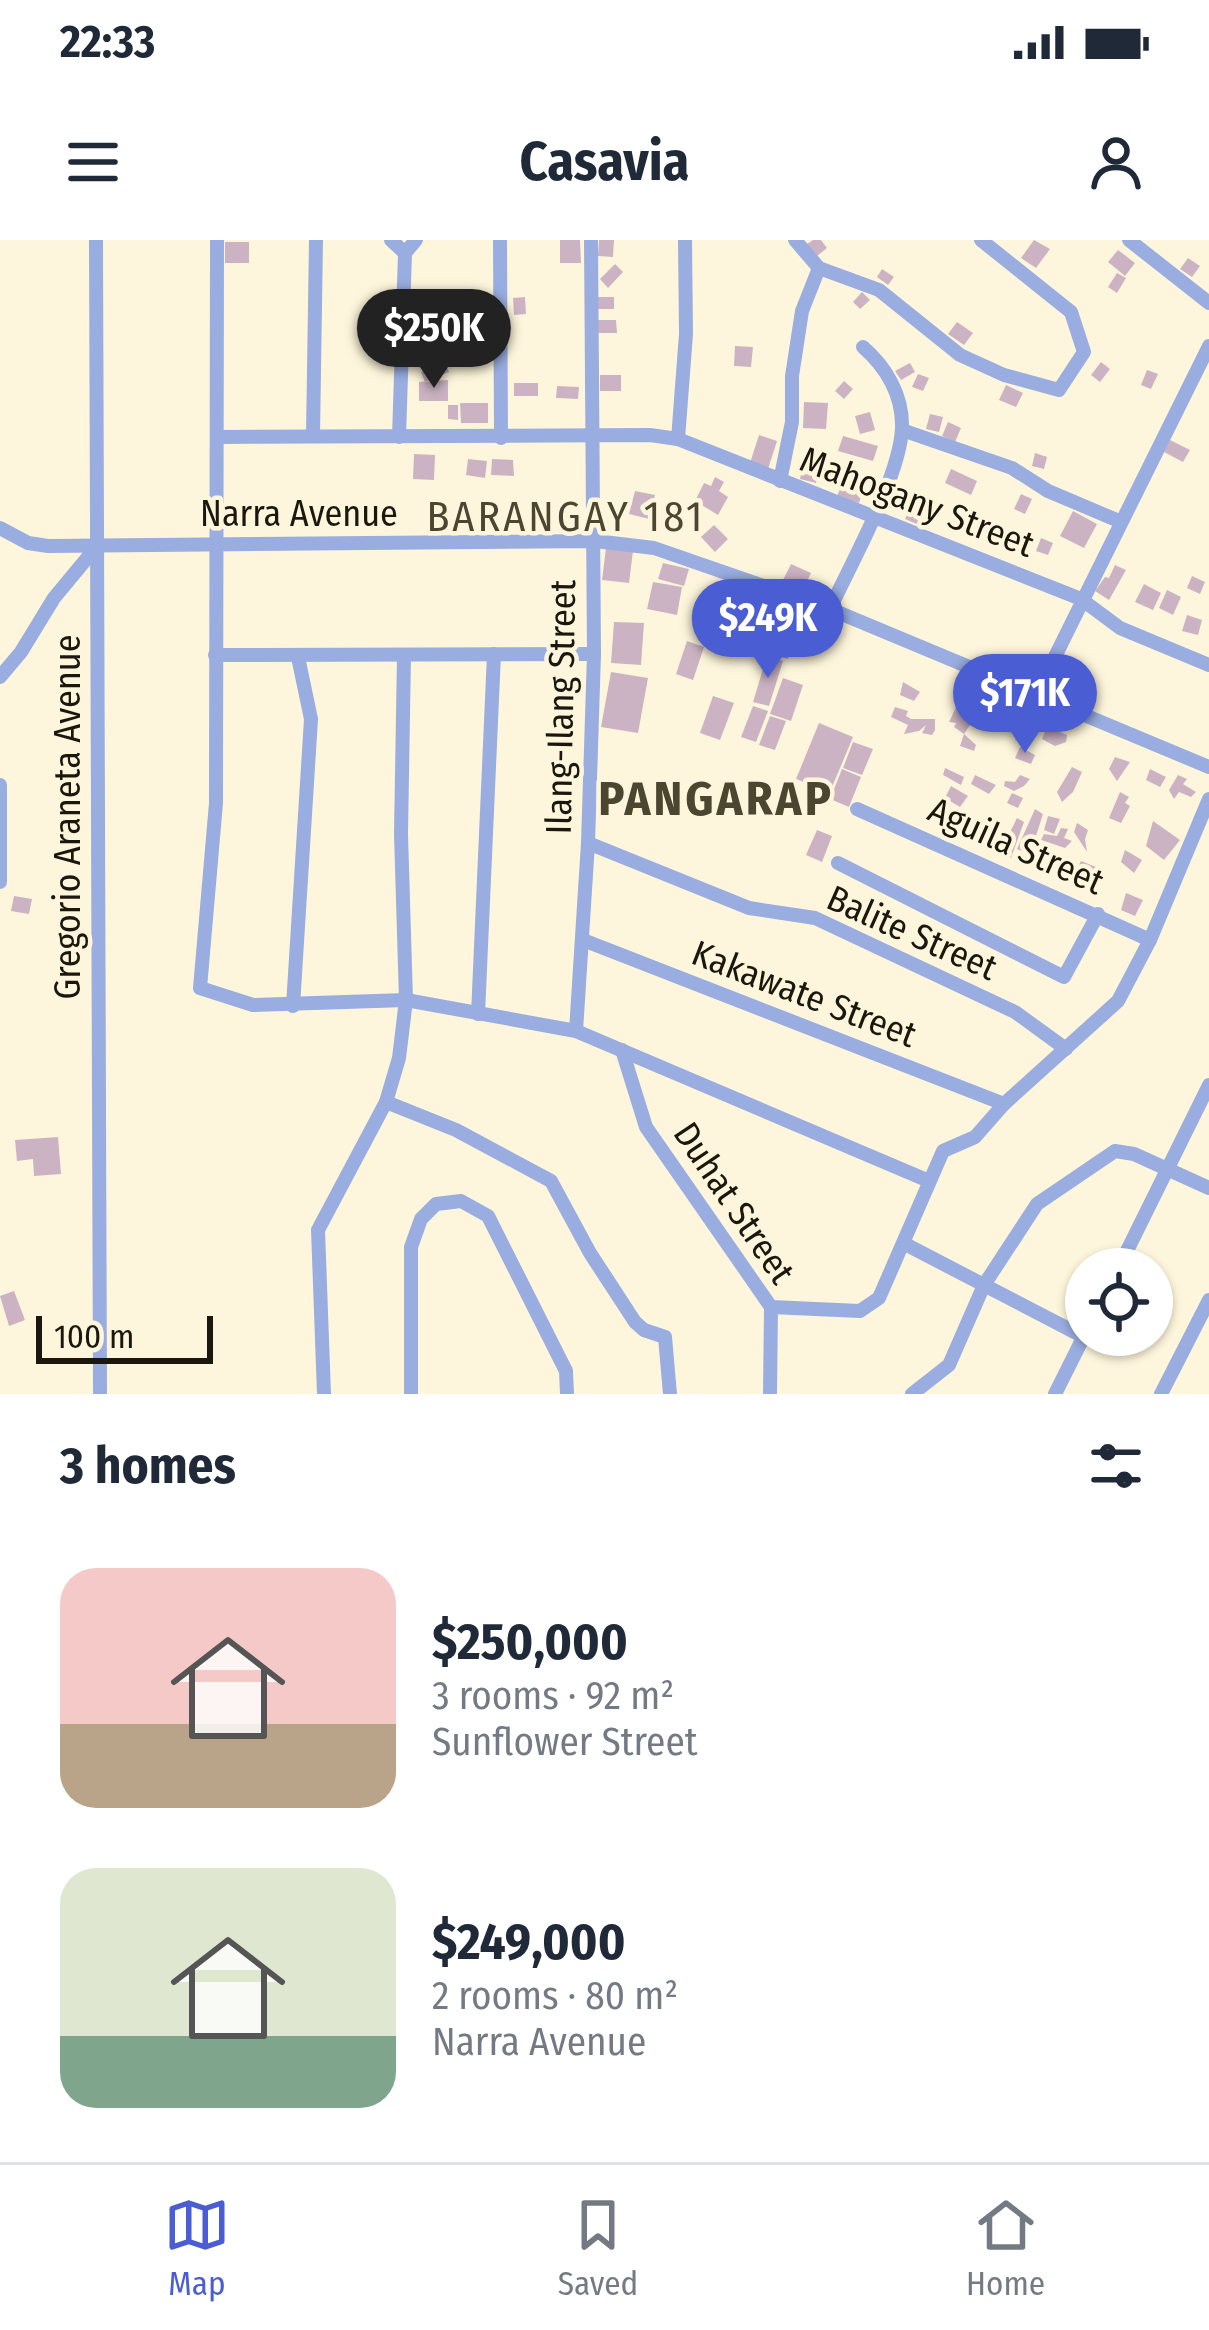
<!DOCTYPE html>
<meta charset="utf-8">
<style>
:root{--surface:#fff;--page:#f6f6f7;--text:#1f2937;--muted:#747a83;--line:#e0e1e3;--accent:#4b5dd2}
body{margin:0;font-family:"Fira Sans Condensed",sans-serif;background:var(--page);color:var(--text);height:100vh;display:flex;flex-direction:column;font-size:45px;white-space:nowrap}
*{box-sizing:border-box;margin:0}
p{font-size:39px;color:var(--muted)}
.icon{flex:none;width:66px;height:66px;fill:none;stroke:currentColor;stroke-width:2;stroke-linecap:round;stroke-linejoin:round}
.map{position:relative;height:1154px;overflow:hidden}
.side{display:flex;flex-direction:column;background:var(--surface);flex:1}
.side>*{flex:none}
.fabs{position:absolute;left:1065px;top:1008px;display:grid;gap:24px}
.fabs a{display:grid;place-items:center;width:108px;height:108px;border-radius:50%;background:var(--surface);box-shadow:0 3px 9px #0004;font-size:60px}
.scale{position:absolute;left:36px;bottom:30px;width:177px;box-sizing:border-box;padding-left:12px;border:6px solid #1a170e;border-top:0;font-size:33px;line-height:42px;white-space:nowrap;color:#1a170e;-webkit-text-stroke:9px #fef6dc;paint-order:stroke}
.price{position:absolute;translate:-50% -102px;padding:0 27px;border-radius:42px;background:var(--accent);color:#fff;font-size:39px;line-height:78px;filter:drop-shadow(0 3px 6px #0008)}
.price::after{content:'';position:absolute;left:50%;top:72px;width:36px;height:27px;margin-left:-18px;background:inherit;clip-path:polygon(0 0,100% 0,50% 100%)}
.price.on{background:#222;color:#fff}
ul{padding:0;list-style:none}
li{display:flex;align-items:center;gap:36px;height:300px;padding:0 60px}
li span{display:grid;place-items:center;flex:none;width:336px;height:240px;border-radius:36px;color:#555}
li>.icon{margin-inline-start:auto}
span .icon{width:144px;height:144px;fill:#fffc;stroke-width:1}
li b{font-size:51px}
h2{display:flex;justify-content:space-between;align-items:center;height:144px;padding:0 60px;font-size:51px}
.status{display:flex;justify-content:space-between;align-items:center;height:84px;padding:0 60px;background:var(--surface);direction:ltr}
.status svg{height:33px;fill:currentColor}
header{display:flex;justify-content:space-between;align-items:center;height:156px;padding:0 60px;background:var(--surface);font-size:54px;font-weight:700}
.tabs{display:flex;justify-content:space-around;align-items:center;height:168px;border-top:3px solid var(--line);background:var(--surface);font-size:33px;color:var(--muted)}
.tabs a{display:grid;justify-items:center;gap:6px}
.tabs .on{color:var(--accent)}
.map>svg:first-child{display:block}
.building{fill:#ccb3c3}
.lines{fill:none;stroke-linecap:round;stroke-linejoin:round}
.minor{stroke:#9aade0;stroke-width:14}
.labels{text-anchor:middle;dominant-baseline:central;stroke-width:9;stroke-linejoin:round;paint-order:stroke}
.street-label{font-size:36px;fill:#1a170e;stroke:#fef6dc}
.quarter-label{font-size:42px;letter-spacing:3px;fill:#4c4631;stroke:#fef6dc}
.district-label{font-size:48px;font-weight:bold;letter-spacing:3px;fill:#4c4631;stroke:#fef6dc}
</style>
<div class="status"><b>22:33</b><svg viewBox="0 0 49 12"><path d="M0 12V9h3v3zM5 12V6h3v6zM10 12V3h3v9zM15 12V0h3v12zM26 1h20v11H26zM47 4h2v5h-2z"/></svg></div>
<header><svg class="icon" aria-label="menu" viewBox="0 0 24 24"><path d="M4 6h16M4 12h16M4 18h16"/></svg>Casavia<svg class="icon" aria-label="person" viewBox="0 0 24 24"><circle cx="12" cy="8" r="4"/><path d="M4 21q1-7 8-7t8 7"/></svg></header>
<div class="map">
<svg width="1209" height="1154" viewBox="0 0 1209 1154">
<rect width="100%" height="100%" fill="#fef6dc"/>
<g class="building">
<path d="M560,0H580L581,23H560Z"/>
<path d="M599,0H614L613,17L598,16Z"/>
<path d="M813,0H821L827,8L817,16L807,4Z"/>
<path d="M1034,0L1050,9L1036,28L1021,18Z"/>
<rect x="225" y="2" width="24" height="21"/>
<path d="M1118,10L1135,23L1125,36L1108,22Z"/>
<path d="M1188,18L1200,26L1192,37L1180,29Z"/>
<path d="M615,24L623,32L608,48L600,39Z"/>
<path d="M882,29L894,37L888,45L877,37Z"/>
<path d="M1117,33L1126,38L1117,53L1108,47Z"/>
<path d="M862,52L870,60L860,69L853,62Z"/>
<path d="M525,57L526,74L514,75L513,58Z"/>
<rect x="598" y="57" width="16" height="12"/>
<path d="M597,80H616L617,93H597Z"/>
<path d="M957,82L973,93L964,105L948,94Z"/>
<path d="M735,106L753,107L751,127L734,126Z"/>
<path d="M412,108L424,117L416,127L404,118Z"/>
<path d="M440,111L449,132L425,142L421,132L431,128L426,118Z"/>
<path d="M1101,122L1110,129L1100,142L1091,135Z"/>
<path d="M910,123L915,132L901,140L895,131Z"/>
<path d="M1147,130L1158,134L1151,149L1141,145Z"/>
<path d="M918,134L929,138L923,151L912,147Z"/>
<rect x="600" y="135" width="21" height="16"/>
<path d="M448,140V161H419V142Z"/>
<path d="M844,141L853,149L844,159L835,151Z"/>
<rect x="514" y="143" width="24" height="13"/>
<path d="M1006,145L1023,153L1016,167L999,160Z"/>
<path d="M557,146L579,147L578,159L556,158Z"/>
<path d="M804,162L828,163L826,189L803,188Z"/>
<path d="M460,163H488V183H461Z"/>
<path d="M448,165H458V180L448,179Z"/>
<path d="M870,172L875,190L860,194L855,176Z"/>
<path d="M930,174L943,177L939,192L926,189Z"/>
<path d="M948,182L961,188L955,202L942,196Z"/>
<path d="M759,195L777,201L768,229L750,223Z"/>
<path d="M843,196L878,206L873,221L838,211Z"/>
<path d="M1170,200L1190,210L1183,222L1164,212Z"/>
<path d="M1035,213L1047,217L1044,229L1032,226Z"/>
<path d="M414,214L435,215L434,240L413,239Z"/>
<path d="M468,219L487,221L485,238L466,235Z"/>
<path d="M492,219L513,220L514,236L491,235Z"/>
<path d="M804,220L821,223L816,243L800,239Z"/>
<path d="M832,229L843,233L838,246L827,242Z"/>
<path d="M951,229L977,241L971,255L945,243Z"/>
<path d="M846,231L867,238L859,263L837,257Z"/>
<path d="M715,237L724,242L719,251L728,257L718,275L695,261L704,243L711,246Z"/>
<path d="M635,251L655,255L649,279L629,274Z"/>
<path d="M1021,254L1032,259L1025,274L1014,269Z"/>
<path d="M913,261L937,271L929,289L905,279Z"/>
<path d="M1073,271L1097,284L1084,308L1060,296Z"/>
<path d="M714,285L728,299L715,312L701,297Z"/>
<path d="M1003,292L1016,297L1011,310L998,305Z"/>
<path d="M1041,298L1053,303L1048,315L1036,311Z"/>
<path d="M606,308L633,311L629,343L602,340Z"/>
<path d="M663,323L689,329L684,346L658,339Z"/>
<path d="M791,324L811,333L802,352L782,342Z"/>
<path d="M1115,325L1126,330L1109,360L1095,351L1105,337L1109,338Z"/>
<path d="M1192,336L1205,342L1200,354L1187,348Z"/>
<path d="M653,342L682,347L677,375L647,369Z"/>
<path d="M1144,344L1161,353L1153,370L1135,362Z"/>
<path d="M1167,350L1181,357L1173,375L1159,368Z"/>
<path d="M730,373L778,387L773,404L725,389Z"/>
<path d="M1187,375L1202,380L1198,395L1182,391Z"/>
<path d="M614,382L644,383L641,425L611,423Z"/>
<path d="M781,392L795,396L788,419L774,415Z"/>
<path d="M687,401L704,407L693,440L676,434Z"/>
<path d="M767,416L783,421L769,466L753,462Z"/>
<path d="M611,432L648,438L638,493L601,487Z"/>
<path d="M783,438L803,445L791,481L770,474Z"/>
<path d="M903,442L920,452L914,461L900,455Z"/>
<path d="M962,455L979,462L970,480L981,486L970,485L964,494L954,487L956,483L949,482Z"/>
<path d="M713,456L734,463L720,500L700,493Z"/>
<path d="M753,466L768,471L756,502L741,497Z"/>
<path d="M895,467L908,471L906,476L911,479H935V490L932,495L922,493L926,485L919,491L904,494L908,485L891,477Z"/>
<path d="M770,476L786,481L775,510L759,505Z"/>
<path d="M1026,477L1034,482L1025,503L1015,500Z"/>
<path d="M819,483L853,497L830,552L796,539Z"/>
<path d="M1047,487L1067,495L1066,502L1055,506L1042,499Z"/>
<path d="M964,494L976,505L974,511L960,506Z"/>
<path d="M853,502L873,509L862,535L843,528Z"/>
<path d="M1020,507L1035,515L1031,524L1015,518Z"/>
<path d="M1115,517L1130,522L1117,541L1109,529Z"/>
<path d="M1072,527L1082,532L1073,552L1062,562L1057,552Z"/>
<path d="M945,528L964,537L961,545L943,535Z"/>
<path d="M842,529L861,537L849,567L830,559Z"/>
<path d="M1150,529L1166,537L1160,547L1146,540Z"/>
<path d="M975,535L996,545L989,554L971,544Z"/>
<path d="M1020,535L1030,539L1024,546L1014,551L1004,546L1005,541L1015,542Z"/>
<path d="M1178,535L1187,539L1183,544L1196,552L1191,557L1179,552L1174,559L1169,550Z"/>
<path d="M951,546L968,556L960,567L945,558Z"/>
<path d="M1120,552L1129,557L1125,563L1130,566L1121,583L1109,578Z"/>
<path d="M1012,553L1023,558L1018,568L1007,563Z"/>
<path d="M1035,569L1043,574L1034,602L1041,607L1033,616L1017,609Z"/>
<path d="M1048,576L1060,579L1054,594L1044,590Z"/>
<path d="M1017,578L1024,582L1011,618L1000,613Z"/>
<path d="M1153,581L1180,600L1164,620L1146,606Z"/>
<path d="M1077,583L1088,590L1085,599L1087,612L1074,592Z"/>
<path d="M1061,588L1068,589L1064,598L1072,601L1065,608L1041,600L1044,594L1057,596Z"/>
<path d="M817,590L832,596L822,622L806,615Z"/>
<path d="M1125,610L1142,620L1134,633L1121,622Z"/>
<path d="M1081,621L1096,627L1088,647L1072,638Z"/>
<path d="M1126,653L1143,660L1135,676L1121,670Z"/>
<path d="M14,656L32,659L29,674L11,671Z"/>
<path d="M58,897L61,934L34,936L33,919L17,921L15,900Z"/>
<path d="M14,1051L25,1080L9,1086L0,1056Z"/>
</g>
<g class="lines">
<g class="minor">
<path d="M96,0L100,1154"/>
<path d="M217,0L216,563L200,748L253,765L406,760L576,791L929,941"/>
<path d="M391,0L405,13L416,0"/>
<path d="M500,0L501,198"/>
<path d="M795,0L819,28L879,50L960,115L1004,135L1059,150L1084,112L1071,72L981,0"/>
<path d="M1129,0L1209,63"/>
<path d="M902,190L1012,228L1048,251L1119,281"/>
<path d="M313,196L316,0"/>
<path d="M218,197L650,195L678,199L1081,359L1120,388L1209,425"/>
<path d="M399,197L405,13"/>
<path d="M678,199L686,94L685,0"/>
<path d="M780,241L792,182V136L802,71L819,28"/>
<path d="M0,288L28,303L48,306L595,301L654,308L830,369L1209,527"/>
<path d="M830,369C851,323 900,237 902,188C903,155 886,127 863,107"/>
<path d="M215,415L594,414"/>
<path d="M0,437L21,412L54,358L98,305"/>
<path d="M1036,455L1209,106"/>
<path d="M0,545V642"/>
<path d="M857,569L1150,700"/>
<path d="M588,603L749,668L815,678L1015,772L1066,809"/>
<path d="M838,623L1064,737L1098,674"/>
<path d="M583,700L1004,864"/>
<path d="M293,766L311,479L298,417"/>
<path d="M478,774L494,414"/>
<path d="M576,791L588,603L594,414L591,0"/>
<path d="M622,810L646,887L771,1067L770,1154"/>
<path d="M386,862L456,890L551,941L590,1013L635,1082L644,1090L665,1097L670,1154"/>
<path d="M905,1004L1084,1097"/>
<path d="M1118,1029L1209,845"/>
<path d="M771,1067L860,1071L879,1058L943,911L975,897L1004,864L1118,761L1150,700L1209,559"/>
<path d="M324,1154L318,990L386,862L399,818L406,760L401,594L404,415"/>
<path d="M411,1154V1007L421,979L436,964L461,961L488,976L566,1131L567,1154"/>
<path d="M912,1154L949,1125L984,1045L1037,964L1115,911L1134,914L1209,948"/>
<path d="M1055,1154L1086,1092"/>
<path d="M1161,1154L1209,1060"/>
</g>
</g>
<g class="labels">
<g class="street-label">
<text transform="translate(917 262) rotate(21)">Mahogany Street</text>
<text x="299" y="274">Narra Avenue</text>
<text transform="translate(561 467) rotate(-89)">Ilang-Ilang Street</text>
<text transform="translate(68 577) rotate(-90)">Gregorio Araneta Avenue</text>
<text transform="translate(1016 606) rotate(24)">Aguila Street</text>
<text transform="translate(912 693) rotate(24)">Balite Street</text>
<text transform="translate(804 754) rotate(21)">Kakawate Street</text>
<text transform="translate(734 963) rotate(56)">Duhat Street</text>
</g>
<g class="quarter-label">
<text x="566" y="277">BARANGAY 181</text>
</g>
<g class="district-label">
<text x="716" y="559">PANGARAP</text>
</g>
</g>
</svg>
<div class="fabs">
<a><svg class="icon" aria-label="locate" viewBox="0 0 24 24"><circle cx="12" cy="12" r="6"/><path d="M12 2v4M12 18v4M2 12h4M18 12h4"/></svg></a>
</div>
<div class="scale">100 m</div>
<b class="price on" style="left:434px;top:151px">$250K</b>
<b class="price" style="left:768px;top:441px">$249K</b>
<b class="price" style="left:1025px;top:516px">$171K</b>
</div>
<section class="side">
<h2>3 homes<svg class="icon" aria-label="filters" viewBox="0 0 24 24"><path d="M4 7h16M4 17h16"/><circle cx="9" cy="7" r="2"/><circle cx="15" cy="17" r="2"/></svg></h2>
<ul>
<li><span style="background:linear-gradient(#f6c9c9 65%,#b9a48a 0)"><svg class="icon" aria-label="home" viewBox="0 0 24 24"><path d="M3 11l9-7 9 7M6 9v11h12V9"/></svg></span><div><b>$250,000</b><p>3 rooms · 92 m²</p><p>Sunflower Street</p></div></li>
<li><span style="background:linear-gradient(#dfe7d0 70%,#7fa58c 0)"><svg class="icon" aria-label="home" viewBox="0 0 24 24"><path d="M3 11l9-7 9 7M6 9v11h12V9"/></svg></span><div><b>$249,000</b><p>2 rooms · 80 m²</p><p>Narra Avenue</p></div></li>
</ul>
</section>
<nav class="tabs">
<a class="on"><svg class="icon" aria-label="map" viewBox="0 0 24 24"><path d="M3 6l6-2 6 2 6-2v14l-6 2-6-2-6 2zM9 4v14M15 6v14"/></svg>Map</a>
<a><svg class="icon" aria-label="saved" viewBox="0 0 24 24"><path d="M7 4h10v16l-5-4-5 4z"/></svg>Saved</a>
<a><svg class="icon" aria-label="home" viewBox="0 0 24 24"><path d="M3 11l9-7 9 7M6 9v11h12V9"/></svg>Home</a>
</nav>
